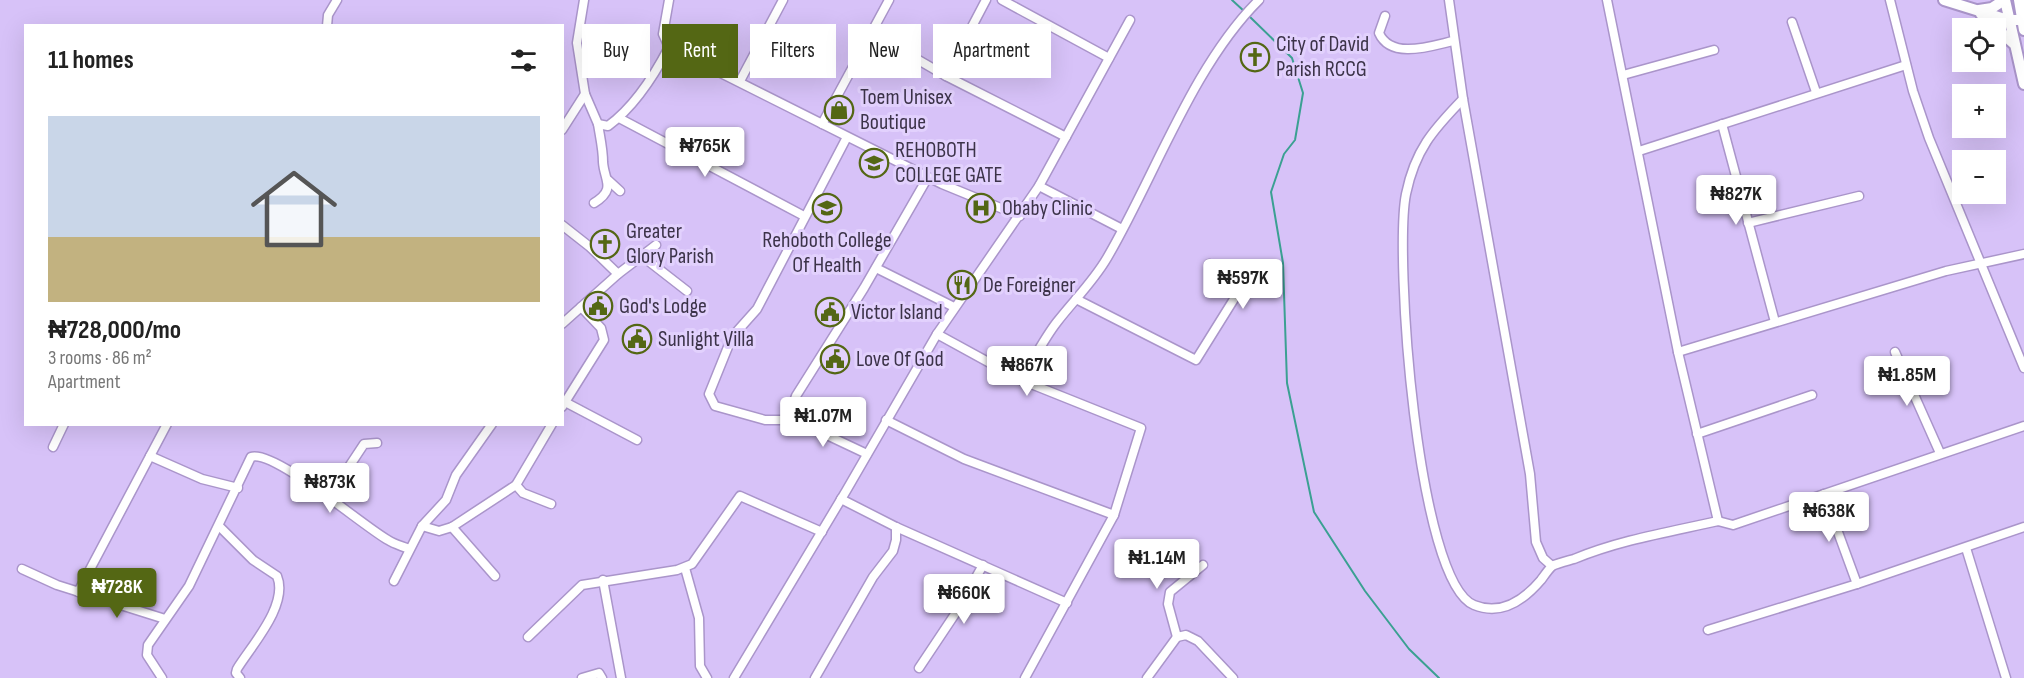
<!DOCTYPE html>
<meta charset="utf-8">
<style>
:root{--surface:#fff;--page:#f2f2f2;--text:#222;--muted:#767676;--accent:#546714}
body{margin:0;font-family:"Sofia Sans Condensed",sans-serif;background:var(--page);color:var(--text);height:100vh;display:flex;flex-direction:column;font-size:22px;white-space:nowrap}
*{box-sizing:border-box;margin:0}
p{font-size:20px;color:var(--muted)}
.icon{flex:none;width:33px;height:33px;fill:none;stroke:currentColor;stroke-width:2;stroke-linecap:round;stroke-linejoin:round}
.map{position:relative;flex:1;overflow:hidden}
.drawer{position:absolute;left:24px;top:24px;width:540px;height:402px;display:flex;flex-direction:column;background:var(--surface);border-radius:0px;box-shadow:0 6px 24px #0002}
.drawer>*{flex:none}
.top-card{position:absolute;left:582px;top:24px;width:570px;height:54px;display:flex;gap:12px}
.controls{position:absolute;left:1952px;top:18px;display:grid;gap:12px}
.controls a{display:grid;place-items:center;width:54px;height:54px;border-radius:0px;background:var(--surface);box-shadow:0 6px 24px #0002;font-size:30px}
.price{position:absolute;translate:-50% -51px;padding:0 14px;border-radius:6px;background:#fff;color:#222;font-size:20px;line-height:39px;filter:drop-shadow(0 2px 3px #0008)}
.price::after{content:'';position:absolute;left:50%;top:36px;width:18px;height:14px;margin-left:-9px;background:inherit;clip-path:polygon(0 0,100% 0,50% 100%)}
.price.active{background:var(--accent);color:#fff}
ul{padding:0;list-style:none}
li{display:grid;align-content:center;gap:12px;height:318px;padding:0 24px}
li span{display:grid;place-items:center;height:186px;border-radius:0px;color:#555}
li>.icon{margin-inline-start:auto}
span .icon{width:108px;height:108px;fill:#fffc;stroke-width:1}
li b{font-size:26px}
h2{display:flex;justify-content:space-between;align-items:center;height:72px;padding:0 24px;font-size:26px}
.tag{padding:0 21px;border-radius:0px;background:var(--surface);box-shadow:0 6px 24px #0002;font-size:21px;line-height:54px}
.tag.active{background:var(--accent);color:#fff}
.map>svg:first-child{display:block}
.lines{fill:none;stroke-linecap:round;stroke-linejoin:round}
.stream{stroke:#3ba092;stroke-width:2}
.minor-casing{stroke:#aa95ca;stroke-width:11}
.major-casing{stroke:#aa95ca;stroke-width:14}
.minor{stroke:#fff;stroke-width:8}
.major{stroke:#fff;stroke-width:10}
.labels{text-anchor:middle;dominant-baseline:central;stroke-width:6;stroke-linejoin:round;paint-order:stroke}
.poi-label{font-size:22px;fill:#3c3349;stroke:#e2d1fd;text-anchor:start}
</style>
<div class="map">
<svg width="2024" height="678" viewBox="0 0 2024 678">
<rect width="100%" height="100%" fill="#d7c2f8"/>
<g class="lines">
<g class="stream">
<path d="M1232,0L1245,12"/>
<path d="M1249,16L1292,58L1303,93L1295,140L1284,154L1271,192L1283,263L1287,383L1314,512L1365,591L1409,649L1439,678"/>
</g>
<g class="minor-casing">
<g id="minor">
<path d="M669,0L663,34L669,47L942,184L1020,216"/>
<path d="M1002,0L1109,58"/>
<path d="M1449,0L1463,99L1530,474L1536,542L1543,558L1552,566"/>
<path d="M1607,0L1678,352L1718,521"/>
<path d="M1890,0L1913,91L1929,138L2024,368"/>
<path d="M1385,16L1379,33C1391,60 1431,46 1453,41"/>
<path d="M1792,22L1816,92"/>
<path d="M327,26L328,15L337,0"/>
<path d="M870,32L946,76L1066,137"/>
<path d="M1623,75L1714,50"/>
<path d="M946,76L986,0"/>
<path d="M740,81L783,0"/>
<path d="M585,94L598,124L608,126C634,107 654,76 669,47"/>
<path d="M1463,99C1433,130 1415,150 1406,194C1394,255 1417,582 1474,605C1501,616 1524,600 1541,580C1544,576 1548,570 1552,566C1558,563 1567,561 1574,559C1620,540 1669,532 1718,521L1733,525L2024,426"/>
<path d="M619,118L804,216"/>
<path d="M822,124L889,0"/>
<path d="M1722,124L1775,322"/>
<path d="M562,130L585,94L577,43L584,0"/>
<path d="M847,137L757,309L732,337L709,394L715,406L765,420H795L867,454"/>
<path d="M1639,151L1906,65"/>
<path d="M608,180L620,191"/>
<path d="M1039,186L1122,229"/>
<path d="M594,203C617,189 604,180 603,162C603,149 600,137 598,124"/>
<path d="M1748,223L1859,196"/>
<path d="M562,225L590,247L618,274"/>
<path d="M642,256L687,291"/>
<path d="M876,268L954,307"/>
<path d="M1076,299L1196,360L1239,291L1234,280L1209,264"/>
<path d="M562,324L618,274L656,245"/>
<path d="M937,334L1021,380L1141,428L1114,515L1025,678"/>
<path d="M1678,352L1946,271L2024,254"/>
<path d="M1895,352L1940,453"/>
<path d="M1021,380C1033,361 1043,340 1057,322C1074,300 1093,282 1107,258C1154,178 1193,65 1259,0"/>
<path d="M565,402L637,440"/>
<path d="M562,407L604,340L601,328L581,307"/>
<path d="M788,418L796,396L864,288L928,177"/>
<path d="M886,420L964,459L1114,515"/>
<path d="M1697,434L1812,395"/>
<path d="M53,447L64,424"/>
<path d="M150,456L202,479L238,488"/>
<path d="M516,485L523,493L551,504"/>
<path d="M1824,494L1857,584"/>
<path d="M329,497L364,444L377,443"/>
<path d="M841,499L896,527L1067,603"/>
<path d="M219,526L253,560L277,576C289,605 251,646 237,669L236,673L240,678"/>
<path d="M422,526L439,531L452,527L516,485L552,424"/>
<path d="M452,527L495,576"/>
<path d="M1966,548L2006,678"/>
<path d="M685,568L699,618L700,666L707,678"/>
<path d="M22,569L57,585L165,619"/>
<path d="M603,580L621,678"/>
<path d="M394,581L422,526L446,500L456,475L492,424"/>
<path d="M78,592L167,424"/>
<path d="M1708,630L1857,584L2024,527"/>
<path d="M528,637L582,585L677,570L692,564L740,496L822,532"/>
<path d="M1177,637L1168,604L1170,592L1203,565"/>
<path d="M919,668L957,611L983,565"/>
<path d="M162,678L147,655L148,645L189,586L251,457C274,449 364,527 388,540C394,544 402,546 409,549"/>
<path d="M582,678L599,673L602,678"/>
<path d="M734,678L846,491L937,334L1039,186L1130,20"/>
<path d="M815,678L873,577L893,551L896,540V527"/>
<path d="M1147,678L1177,637L1186,635L1198,641L1233,678"/>
</g>
</g>
<g class="major-casing">
<g id="major">
<path d="M1944,0L2008,20H2022"/>
<path d="M2005,0L2024,84"/>
<path d="M2019,0L2024,30"/>
<path d="M1979,10L1992,8L2004,0"/>
<path d="M1981,14L2013,43"/>
</g>
</g>
<use href="#minor" class="minor"/>
<use href="#major" class="major"/>
</g>
<defs>
<g id="church-ring" transform="scale(1.5)"><circle r="9.5" fill="#e2d1fd" stroke="#546714" stroke-width="1.5"/><path d="M-1.2-6h2.4v3.5h3.3v2.4h-3.3V6h-2.4V-.1h-3.3v-2.4h3.3Z" fill="#546714"/></g>
<g id="shop-ring" transform="scale(1.5)"><circle r="9.5" fill="#e2d1fd" stroke="#546714" stroke-width="1.5"/><path d="M-5-2.5h2.3a2.7 3.5 0 0 1 5.4 0H5L5.5 6h-11ZM-1.5-2.5h3a1.5 2.3 0 0 0-3 0Z" fill="#546714"/></g>
<g id="university-ring" transform="scale(1.5)"><circle r="9.5" fill="#e2d1fd" stroke="#546714" stroke-width="1.5"/><path d="M0-5L7-2L0 1L-7-2ZM-4 1L0 2.5L4 1V4Q0 6-4 4Z" fill="#546714"/></g>
<g id="hospital-ring" transform="scale(1.5)"><circle r="9.5" fill="#e2d1fd" stroke="#546714" stroke-width="1.5"/><path d="M-5-5h3v3.5h4V-5h3V5h-3V1.5h-4V5h-3Z" fill="#546714"/></g>
<g id="restaurant-ring" transform="scale(1.5)"><circle r="9.5" fill="#e2d1fd" stroke="#546714" stroke-width="1.5"/><path d="M-5-6h1v4h1v-4h1v4h1v-4h1v5L-1.5 .5V6h-2V.5L-5-1ZM5-6V6H3V1.5H1.5Q1.5-4 5-6Z" fill="#546714"/></g>
<g id="civic-ring" transform="scale(1.5)"><circle r="9.5" fill="#e2d1fd" stroke="#546714" stroke-width="1.5"/><path d="M-.6-6.5H3V-4.5H.6V-3L4-1V1h2V6H-6V1h2V-1L-.6-3ZM-1.2 2.5V6h2.4V2.5Z" fill="#546714"/></g>
</defs>
<g fill-rule="evenodd">
<use href="#church-ring" x="1255" y="57"/>
<use href="#shop-ring" x="839" y="110"/>
<use href="#university-ring" x="874" y="163"/>
<use href="#university-ring" x="827" y="208"/>
<use href="#hospital-ring" x="981" y="208"/>
<use href="#church-ring" x="605" y="244"/>
<use href="#restaurant-ring" x="962" y="285"/>
<use href="#civic-ring" x="598" y="306"/>
<use href="#civic-ring" x="830" y="312"/>
<use href="#civic-ring" x="637" y="339"/>
<use href="#civic-ring" x="835" y="359"/>
</g>
<g class="labels">
<g class="poi-label">
<text x="1276" y="44">City of David<tspan x="1276" dy="25">Parish RCCG</tspan></text>
<text x="860" y="97">Toem Unisex<tspan x="860" dy="25">Boutique</tspan></text>
<text x="895" y="150">REHOBOTH<tspan x="895" dy="25">COLLEGE GATE</tspan></text>
<text x="1002" y="208">Obaby Clinic</text>
<text x="626" y="231">Greater<tspan x="626" dy="25">Glory Parish</tspan></text>
<text x="827" y="240" text-anchor="middle">Rehoboth College<tspan x="827" dy="25">Of Health</tspan></text>
<text x="983" y="285">De Foreigner</text>
<text x="619" y="306">God's Lodge</text>
<text x="851" y="312">Victor Island</text>
<text x="658" y="339">Sunlight Villa</text>
<text x="856" y="359">Love Of God</text>
</g>
</g>
</svg>
<div class="controls">
<a><svg class="icon" aria-label="locate" viewBox="0 0 24 24"><circle cx="12" cy="12" r="6"/><path d="M12 2v4M12 18v4M2 12h4M18 12h4"/></svg></a>
<a>+</a>
<a>−</a>
</div>
<b class="price" style="left:705px;top:178px">₦765K</b>
<b class="price" style="left:1736px;top:226px">₦827K</b>
<b class="price" style="left:1243px;top:310px">₦597K</b>
<b class="price" style="left:1027px;top:397px">₦867K</b>
<b class="price" style="left:1907px;top:407px">₦1.85M</b>
<b class="price" style="left:823px;top:448px">₦1.07M</b>
<b class="price" style="left:330px;top:514px">₦873K</b>
<b class="price" style="left:1829px;top:543px">₦638K</b>
<b class="price" style="left:1157px;top:590px">₦1.14M</b>
<b class="price active" style="left:117px;top:619px">₦728K</b>
<b class="price" style="left:964px;top:625px">₦660K</b>
<div class="top-card">
<a class="tag">Buy</a>
<a class="tag active">Rent</a>
<a class="tag">Filters</a>
<a class="tag">New</a>
<a class="tag">Apartment</a>
</div>
<section class="drawer">
<h2>11 homes<svg class="icon" aria-label="filters" viewBox="0 0 24 24"><path d="M4 7h16M4 17h16"/><circle cx="9" cy="7" r="2"/><circle cx="15" cy="17" r="2"/></svg></h2>
<ul>
<li><span style="background:linear-gradient(#c9d6e8 65%,#c2b280 0)"><svg class="icon" aria-label="home" viewBox="0 0 24 24"><path d="M3 11l9-7 9 7M6 9v11h12V9"/></svg></span><div><b>₦728,000/mo</b><p>3 rooms · 86 m²</p><p>Apartment</p></div></li>
</ul>
</section>
</div>
